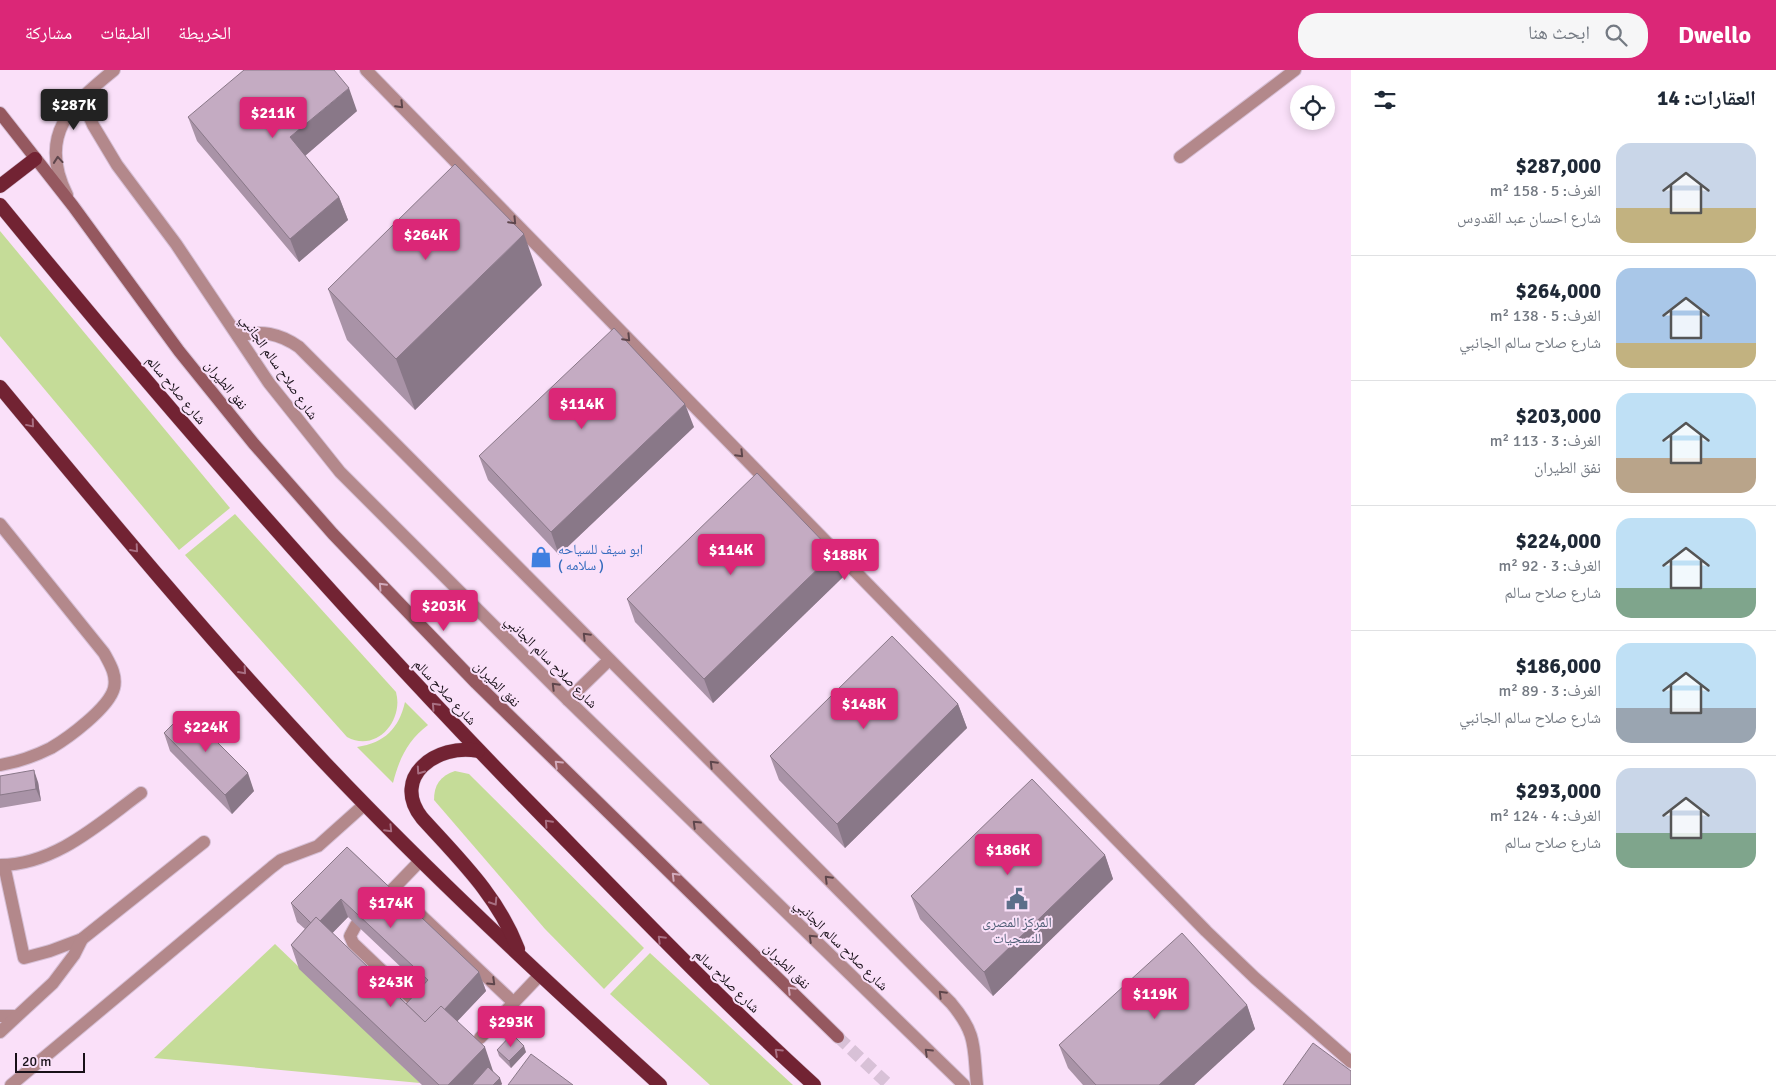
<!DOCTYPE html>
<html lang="ar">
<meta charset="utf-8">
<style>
:root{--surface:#fff;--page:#f6f6f7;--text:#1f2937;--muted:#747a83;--line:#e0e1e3;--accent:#db2777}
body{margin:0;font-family:Signika,"Noto Naskh Arabic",sans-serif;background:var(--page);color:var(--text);direction:rtl;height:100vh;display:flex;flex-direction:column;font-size:19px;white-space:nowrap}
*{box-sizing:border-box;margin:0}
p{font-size:16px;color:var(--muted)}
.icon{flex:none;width:28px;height:28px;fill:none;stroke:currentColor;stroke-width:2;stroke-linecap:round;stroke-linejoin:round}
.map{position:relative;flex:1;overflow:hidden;direction:ltr}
.sheet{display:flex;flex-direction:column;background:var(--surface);width:425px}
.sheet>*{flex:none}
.buttons{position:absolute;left:1290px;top:15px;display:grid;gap:10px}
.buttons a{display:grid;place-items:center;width:45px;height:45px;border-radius:50%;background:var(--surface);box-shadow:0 2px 8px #0003;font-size:25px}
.scale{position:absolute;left:15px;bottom:12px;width:70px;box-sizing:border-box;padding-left:5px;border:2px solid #181018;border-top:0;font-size:14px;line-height:18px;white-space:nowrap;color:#181018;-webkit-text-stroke:4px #fae0f9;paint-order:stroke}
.price{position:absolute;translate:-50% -42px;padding:0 11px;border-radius:5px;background:var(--accent);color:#fff;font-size:16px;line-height:32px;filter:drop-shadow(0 1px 2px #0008)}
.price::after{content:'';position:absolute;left:50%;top:30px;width:15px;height:11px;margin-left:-8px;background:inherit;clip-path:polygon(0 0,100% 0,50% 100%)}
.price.selected{background:#222;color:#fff}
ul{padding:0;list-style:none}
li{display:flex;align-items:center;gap:15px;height:125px;padding:0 20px}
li+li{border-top:1px solid var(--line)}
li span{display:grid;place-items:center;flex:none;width:140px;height:100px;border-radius:15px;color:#555}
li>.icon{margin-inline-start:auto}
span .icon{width:60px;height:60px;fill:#fffc;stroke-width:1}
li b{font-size:21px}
h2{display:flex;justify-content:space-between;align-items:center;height:60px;padding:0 20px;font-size:21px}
header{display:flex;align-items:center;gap:30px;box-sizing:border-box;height:70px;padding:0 25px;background:var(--accent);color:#fff}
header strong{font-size:24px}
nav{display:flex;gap:28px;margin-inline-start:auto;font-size:18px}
.search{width:350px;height:45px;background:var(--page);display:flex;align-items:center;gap:12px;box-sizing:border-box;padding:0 18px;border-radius:20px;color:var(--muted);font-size:19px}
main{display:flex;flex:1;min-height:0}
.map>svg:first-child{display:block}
.green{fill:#c5dc98}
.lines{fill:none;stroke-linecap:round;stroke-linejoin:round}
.secondary-tunnel{stroke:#d8c1d7;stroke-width:12;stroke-dasharray:12 6;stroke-linecap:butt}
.service-casing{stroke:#d6bfd5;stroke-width:14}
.minor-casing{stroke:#d6bfd5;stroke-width:14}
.tertiary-casing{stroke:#d6bfd5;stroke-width:14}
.secondary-casing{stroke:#d6bfd5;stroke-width:14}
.trunk-casing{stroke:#d6bfd5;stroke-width:15}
.service{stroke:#b3888b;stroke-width:12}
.minor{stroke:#b3888b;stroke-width:12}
.tertiary{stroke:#b3888b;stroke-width:12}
.secondary{stroke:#95585f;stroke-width:12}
.trunk{stroke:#722333;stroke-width:14}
.wall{fill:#a993a7;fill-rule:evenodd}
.shaded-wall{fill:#897888}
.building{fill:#c4abc2;stroke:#897888}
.oneway{stroke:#5e464c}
.oneway2{stroke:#a86f82}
.oneway3{stroke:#d2aabb}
.labels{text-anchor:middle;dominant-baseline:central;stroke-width:4;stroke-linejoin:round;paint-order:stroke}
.street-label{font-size:14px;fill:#181018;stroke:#fae0f9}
.shop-label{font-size:14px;fill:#366cbe;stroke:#fae0f9;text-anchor:start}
.service-label{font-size:14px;fill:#4e5e75;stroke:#fae0f9}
</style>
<header>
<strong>Dwello</strong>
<div class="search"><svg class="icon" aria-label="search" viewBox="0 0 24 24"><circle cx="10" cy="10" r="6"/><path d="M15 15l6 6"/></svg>ابحث هنا</div>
<nav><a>الخريطة</a><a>الطبقات</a><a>مشاركة</a></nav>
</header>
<main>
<section class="sheet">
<h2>العقارات: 14<svg class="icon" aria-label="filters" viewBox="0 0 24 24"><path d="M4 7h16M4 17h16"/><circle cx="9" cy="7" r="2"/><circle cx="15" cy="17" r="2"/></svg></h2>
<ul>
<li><span style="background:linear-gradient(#c9d6e8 65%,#c2b280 0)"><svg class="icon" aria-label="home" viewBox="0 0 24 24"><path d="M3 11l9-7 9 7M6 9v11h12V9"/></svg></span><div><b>$287,000</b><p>الغرف: 5 · 158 m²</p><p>شارع احسان عبد القدوس</p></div></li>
<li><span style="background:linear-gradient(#a9c7e8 75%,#c2b280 0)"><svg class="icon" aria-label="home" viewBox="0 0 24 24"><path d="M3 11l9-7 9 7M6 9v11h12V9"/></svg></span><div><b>$264,000</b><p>الغرف: 5 · 138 m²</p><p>شارع صلاح سالم الجانبي</p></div></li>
<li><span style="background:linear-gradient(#bfe0f5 65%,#b9a48a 0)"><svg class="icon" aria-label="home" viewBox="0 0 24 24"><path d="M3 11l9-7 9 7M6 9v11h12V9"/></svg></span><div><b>$203,000</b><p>الغرف: 3 · 113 m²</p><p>نفق الطيران</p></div></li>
<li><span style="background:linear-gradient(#bfe0f5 70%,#7fa58c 0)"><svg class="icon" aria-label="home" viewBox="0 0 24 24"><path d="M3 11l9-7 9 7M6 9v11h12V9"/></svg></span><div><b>$224,000</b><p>الغرف: 3 · 92 m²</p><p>شارع صلاح سالم</p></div></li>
<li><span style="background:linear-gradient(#bfe0f5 65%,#9aa5b1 0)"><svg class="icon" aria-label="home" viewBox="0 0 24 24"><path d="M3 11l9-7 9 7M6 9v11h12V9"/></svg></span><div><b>$186,000</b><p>الغرف: 3 · 89 m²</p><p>شارع صلاح سالم الجانبي</p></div></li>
<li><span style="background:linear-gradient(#c9d6e8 65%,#7fa58c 0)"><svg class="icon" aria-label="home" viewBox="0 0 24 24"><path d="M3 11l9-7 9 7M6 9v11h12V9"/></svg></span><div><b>$293,000</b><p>الغرف: 4 · 124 m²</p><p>شارع صلاح سالم</p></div></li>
</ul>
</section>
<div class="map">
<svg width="1351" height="1015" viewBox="0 0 1351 1015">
<rect width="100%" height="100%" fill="#fae0f9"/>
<g class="green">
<path d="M0,161L230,438L179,480L0,266Z"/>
<path d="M235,444L396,622C404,651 376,683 347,667L185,485Z"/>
<path d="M405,632L428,655C408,670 399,689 393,713L357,677C385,673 399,658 405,632Z"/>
<path d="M455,701L469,704L644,878L604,919L545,859L434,730C434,715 440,706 455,701Z"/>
<path d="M275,874L420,1013L154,988Z"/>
<path d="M650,883L793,1015H710L610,924Z"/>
</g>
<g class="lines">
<path class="secondary-tunnel" d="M838,967L889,1015"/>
<g class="service-casing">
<g id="service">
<path d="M1180,87L1295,0"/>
<path d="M238,266C261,260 279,263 299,277L951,933C978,965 973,978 977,1015"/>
<path d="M0,454L104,583C110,594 117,605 114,618C109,638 68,668 51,678C35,686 18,692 0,695"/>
<path d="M568,630L609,590"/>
<path d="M0,795C55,795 100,753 141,723"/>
<path d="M4,795L24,888L50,881L82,869L204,772"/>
<path d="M393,819L514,933"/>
<path d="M389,823L420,791"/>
<path d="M356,855L350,866L353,873L414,931H423L426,929"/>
<path d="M0,946H15"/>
<path d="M0,962L53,913L74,885L82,869"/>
<path d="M480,968L540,905"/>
<path d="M11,1015L272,797L281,790L318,776L365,734"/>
</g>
</g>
<g class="minor-casing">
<g id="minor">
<path d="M366,0L1206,861L1255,908L1351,992"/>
<path d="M81,27L93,55L117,95L176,174L269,313L340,402L568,630L964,1015"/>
</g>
</g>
<g class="tertiary-casing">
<path id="tertiary" d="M67,125C37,65 71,35 114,0"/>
</g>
<g class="secondary-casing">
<path id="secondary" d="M0,43L73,136L179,281L254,374L333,464L476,613L838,967"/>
</g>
<g class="trunk-casing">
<g id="trunk">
<path d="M0,116L35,89"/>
<path d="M0,135C167,339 339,537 523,726C619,824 713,923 814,1015"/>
<path d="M0,317C106,445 212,573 326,694C432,806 546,911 660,1015"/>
<path d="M478,681C437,673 390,707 422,748C459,789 498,826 518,879"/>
</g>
</g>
<use href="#service" class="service"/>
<use href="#minor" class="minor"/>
<use href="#tertiary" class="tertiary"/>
<use href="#secondary" class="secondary"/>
<use href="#trunk" class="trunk"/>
</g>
<g class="wall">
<path d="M357,41L305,86L339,127L348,150L299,192L197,71L188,47Z"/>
<path d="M542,215L415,340L347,270L328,219Z"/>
<path d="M694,357L559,485L488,410L479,386Z"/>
<path d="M843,507L713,633L635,552L627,529Z"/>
<path d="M958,634L967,658L845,778L779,710L770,686Z"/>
<path d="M164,663L254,721L232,744L170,681Z"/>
<path d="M0,706L38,712L41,731L0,738Z"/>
<path d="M347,777L479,902L486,921L457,951L493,1001L502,1014L501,1015H422L299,899L291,875L305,859L297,852L291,833ZM348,847L422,917L406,934L332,863Z"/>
<path d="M1105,785L1113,809L993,926L920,849L911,826Z"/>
<path d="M1247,935L1255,959L1194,1015H1083L1068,998L1059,975Z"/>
<path d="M497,980L526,982L511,998L499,986Z"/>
</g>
<g class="shaded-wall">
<path d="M349,18L357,41L299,91L290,67Z"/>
<path d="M339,127L348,150L299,192L290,169Z"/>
<path d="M524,164L542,215L415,340L396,289Z"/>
<path d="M685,334L694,357L559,485L551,462Z"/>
<path d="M834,483L843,507L713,633L704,609Z"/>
<path d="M958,634L967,658L845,778L837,754Z"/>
<path d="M34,700L38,712L41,731L36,719Z"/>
<path d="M248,703L254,721L232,744L225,725Z"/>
<path d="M1105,785L1113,809L993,926L984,902Z"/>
<path d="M341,829L348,847L321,875L314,856Z"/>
<path d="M479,902L486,921L434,976L427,958Z"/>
<path d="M1247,935L1255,959L1194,1015H1159Z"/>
<path d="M524,976L526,982L511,998L509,991Z"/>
<path d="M485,977L493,1001L480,1015H448Z"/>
<path d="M500,1008L502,1014L501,1015H493Z"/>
</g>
<g class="building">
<path d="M244,0H334L349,18L290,67L339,127L290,169L188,47Z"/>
<path d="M455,94L524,164L396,289L328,219Z"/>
<path d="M614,258L685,334L551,462L479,386Z"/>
<path d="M757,403L834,483L704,609L627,529Z"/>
<path d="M892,566L958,634L837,754L770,686Z"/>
<path d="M186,641L248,703L225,725L164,663Z"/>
<path d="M34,700L36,719L0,725V706Z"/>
<path d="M1032,709L1105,785L984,902L911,826Z"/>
<path d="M347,777L479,902L444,940L441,936L425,952L406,934L428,910L341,829L320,851L316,847L311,853L291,833Z"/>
<path d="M316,847L425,952L441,936L485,977L448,1015H439L291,875Z"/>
<path d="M1182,863L1247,935L1159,1015H1096L1059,975Z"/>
<path d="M512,964L524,976L509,991L497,980Z"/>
<path d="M1313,973L1351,1001V1015H1283Z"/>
<path d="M531,984L573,1015H508Z"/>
<path d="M488,997L500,1008L493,1015H472Z"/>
</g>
<defs><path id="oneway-chevron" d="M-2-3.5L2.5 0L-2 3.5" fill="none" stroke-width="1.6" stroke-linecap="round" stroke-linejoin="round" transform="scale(1.25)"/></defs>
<g class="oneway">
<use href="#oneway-chevron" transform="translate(400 35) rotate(46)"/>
<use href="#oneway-chevron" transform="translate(58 90) rotate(-95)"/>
<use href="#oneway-chevron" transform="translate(513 151) rotate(46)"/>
<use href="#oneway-chevron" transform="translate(627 268) rotate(46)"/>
<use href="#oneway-chevron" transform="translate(740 384) rotate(46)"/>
<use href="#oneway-chevron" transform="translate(586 566) rotate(-135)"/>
<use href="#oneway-chevron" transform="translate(555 616) rotate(-135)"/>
<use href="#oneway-chevron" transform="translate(713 694) rotate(-135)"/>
<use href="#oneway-chevron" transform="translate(696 754) rotate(-136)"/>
<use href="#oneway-chevron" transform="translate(828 809) rotate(-135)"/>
<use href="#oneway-chevron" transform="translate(812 868) rotate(-136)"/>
<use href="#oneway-chevron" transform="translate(492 912) rotate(44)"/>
<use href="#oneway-chevron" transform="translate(942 924) rotate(-135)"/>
<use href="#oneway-chevron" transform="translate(928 982) rotate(-136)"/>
</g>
<g class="oneway2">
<use href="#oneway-chevron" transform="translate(31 354) rotate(50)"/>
<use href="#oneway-chevron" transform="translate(135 479) rotate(49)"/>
<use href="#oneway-chevron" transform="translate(243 601) rotate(48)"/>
<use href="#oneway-chevron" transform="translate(435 636) rotate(-133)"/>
<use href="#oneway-chevron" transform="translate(420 701) rotate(125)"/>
<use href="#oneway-chevron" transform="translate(548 753) rotate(-133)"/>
<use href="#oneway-chevron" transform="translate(389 759) rotate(46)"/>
<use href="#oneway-chevron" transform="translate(494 832) rotate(57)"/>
<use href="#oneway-chevron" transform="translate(661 869) rotate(-135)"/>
<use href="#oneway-chevron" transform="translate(778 982) rotate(-137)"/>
</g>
<g class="oneway3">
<use href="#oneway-chevron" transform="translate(382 516) rotate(-133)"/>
<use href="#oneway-chevron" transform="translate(558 694) rotate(-136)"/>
<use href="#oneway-chevron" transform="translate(675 806) rotate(-135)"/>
<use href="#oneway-chevron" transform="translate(791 920) rotate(-135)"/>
</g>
<defs>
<g id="shop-bare" transform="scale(1.725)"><path d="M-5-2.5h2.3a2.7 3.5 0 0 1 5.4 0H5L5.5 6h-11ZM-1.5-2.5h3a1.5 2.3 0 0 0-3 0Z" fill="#3f7fe0" stroke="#fae0f9" stroke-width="2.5" paint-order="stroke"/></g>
<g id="civic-bare" transform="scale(1.725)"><path d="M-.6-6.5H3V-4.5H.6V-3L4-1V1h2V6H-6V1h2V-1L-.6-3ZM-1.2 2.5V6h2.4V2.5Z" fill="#5c6f8a" stroke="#fae0f9" stroke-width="2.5" paint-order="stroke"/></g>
</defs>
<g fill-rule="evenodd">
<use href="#shop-bare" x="541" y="487"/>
<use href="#civic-bare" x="1017" y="829"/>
</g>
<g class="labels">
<g class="street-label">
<text transform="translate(279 297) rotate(55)">شارع صلاح سالم الجانبي</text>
<text transform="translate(226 315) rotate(51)">نفق الطيران</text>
<text transform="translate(176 320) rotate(50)">شارع صلاح سالم</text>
<text transform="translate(551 592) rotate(45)">شارع صلاح سالم الجانبي</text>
<text transform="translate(497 614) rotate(45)">نفق الطيران</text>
<text transform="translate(445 622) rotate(47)">شارع صلاح سالم</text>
<text transform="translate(841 875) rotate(44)">شارع صلاح سالم الجانبي</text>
<text transform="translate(787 896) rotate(45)">نفق الطيران</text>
<text transform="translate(727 911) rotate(44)">شارع صلاح سالم</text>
</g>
<g class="shop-label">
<text x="558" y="479">ابو سيف للسياحه<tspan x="558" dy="16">( سلامه )</tspan></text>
</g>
<g class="service-label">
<text x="1017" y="852">المركز المصرى<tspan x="1017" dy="16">للنسجيات</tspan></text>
</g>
</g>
</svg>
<div class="buttons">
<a><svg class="icon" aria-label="locate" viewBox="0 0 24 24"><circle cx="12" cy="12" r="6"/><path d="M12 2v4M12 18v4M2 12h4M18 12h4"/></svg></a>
</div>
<div class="scale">20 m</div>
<b class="price selected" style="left:74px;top:61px">$287K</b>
<b class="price" style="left:273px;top:69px">$211K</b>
<b class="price" style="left:426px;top:191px">$264K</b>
<b class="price" style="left:582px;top:360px">$114K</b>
<b class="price" style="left:731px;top:506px">$114K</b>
<b class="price" style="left:845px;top:511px">$188K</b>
<b class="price" style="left:444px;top:562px">$203K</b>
<b class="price" style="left:864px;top:660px">$148K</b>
<b class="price" style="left:206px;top:683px">$224K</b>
<b class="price" style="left:1008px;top:806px">$186K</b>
<b class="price" style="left:391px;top:859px">$174K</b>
<b class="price" style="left:391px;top:938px">$243K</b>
<b class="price" style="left:1155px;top:950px">$119K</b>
<b class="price" style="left:511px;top:978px">$293K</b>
</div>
</main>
